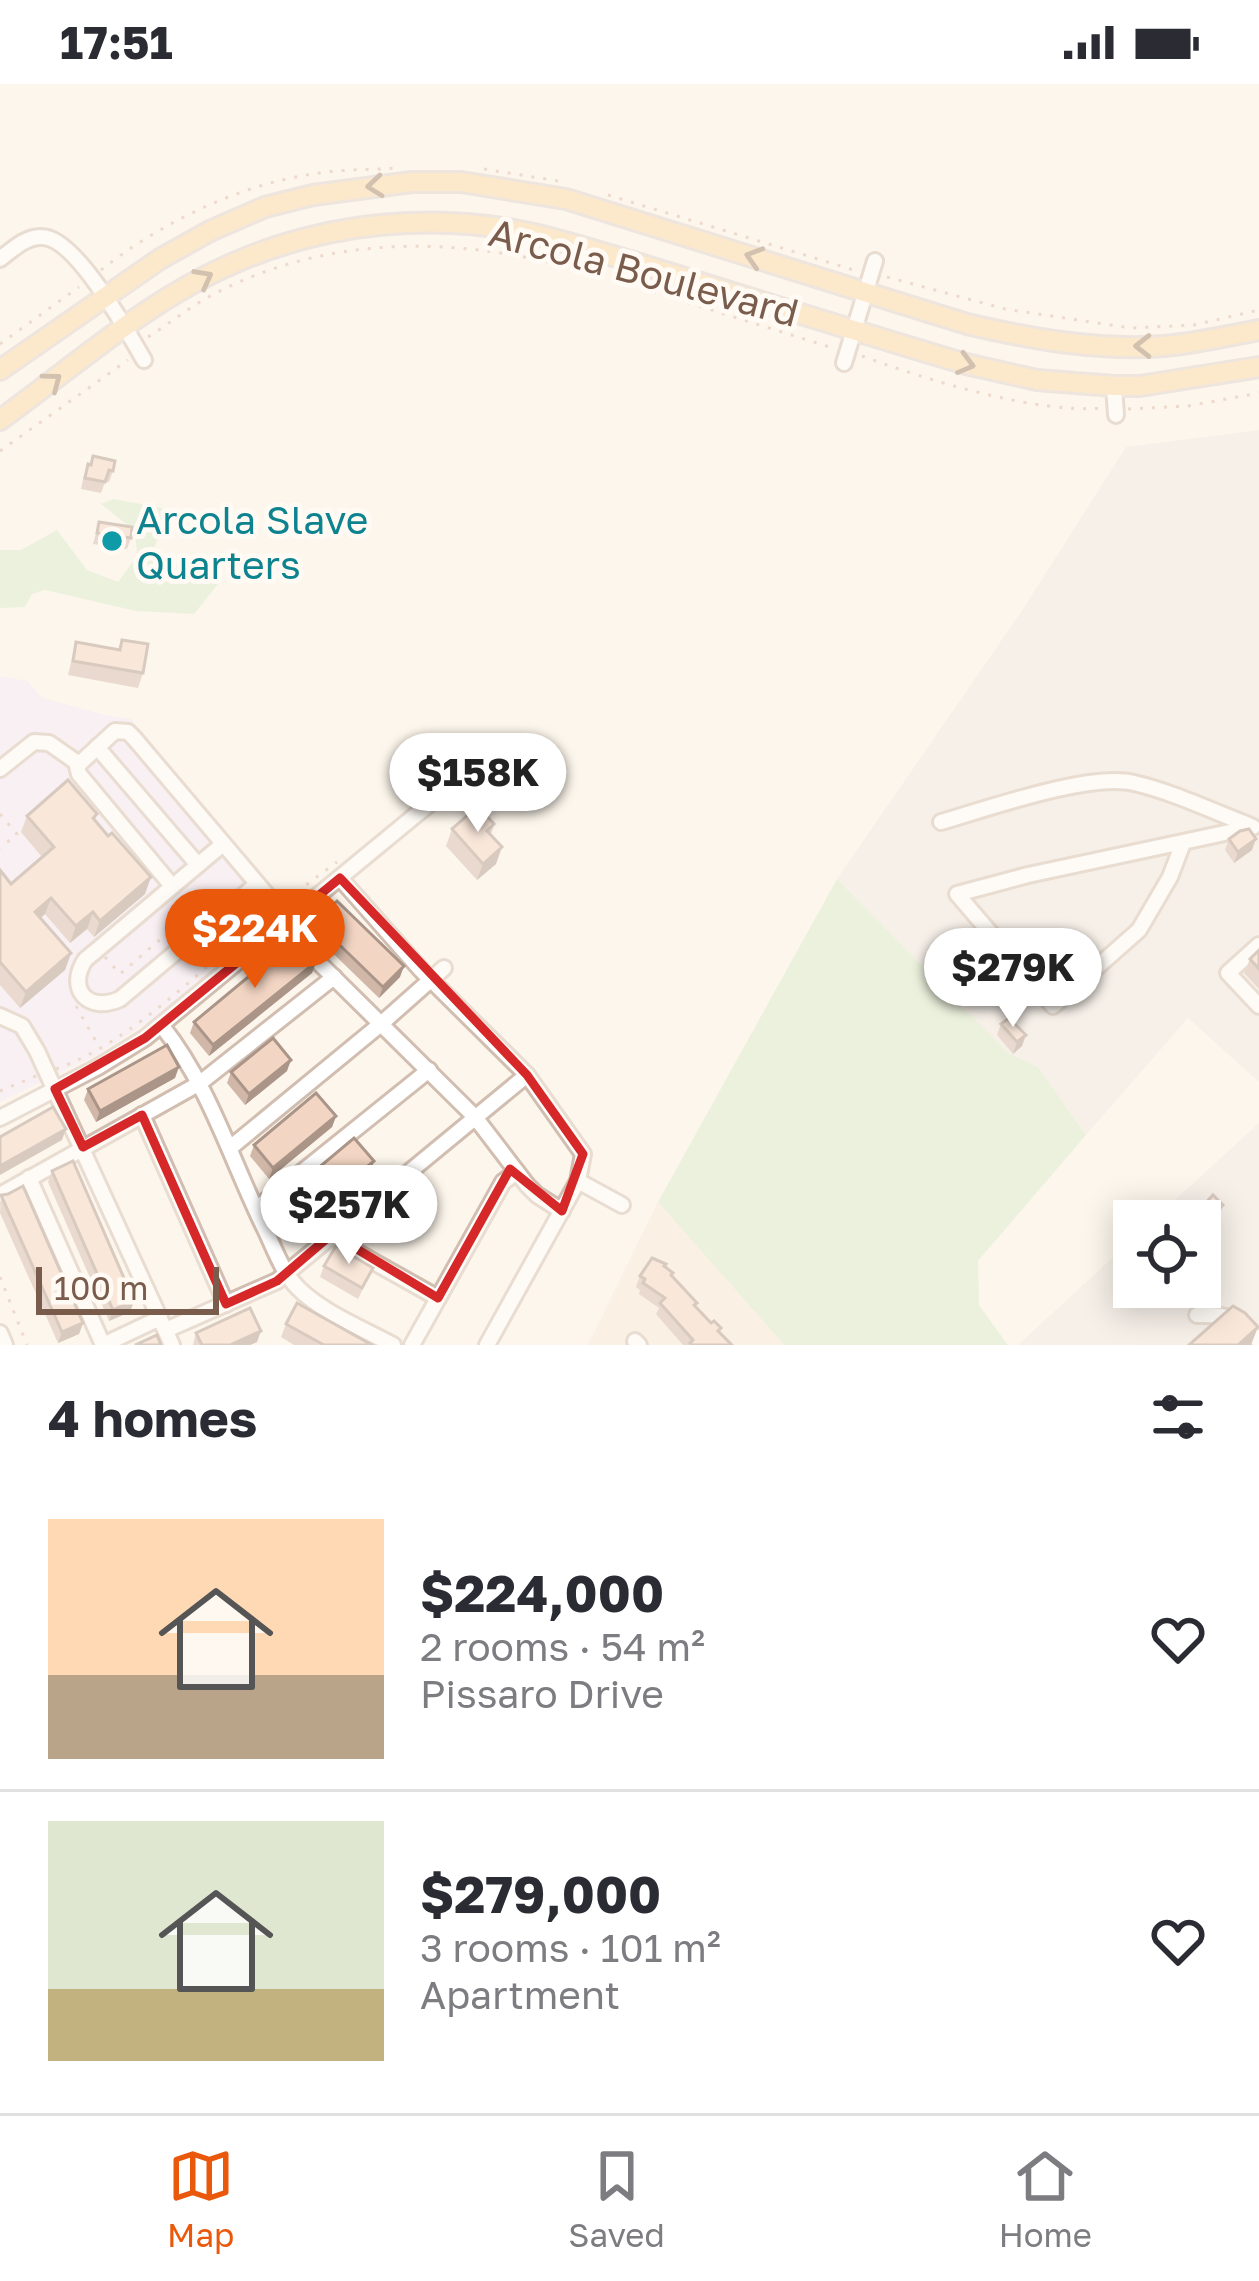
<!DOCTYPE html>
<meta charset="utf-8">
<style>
:root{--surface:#fff;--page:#f7f7f7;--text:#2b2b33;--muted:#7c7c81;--line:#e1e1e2;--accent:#ea580c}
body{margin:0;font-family:"Golos Text",sans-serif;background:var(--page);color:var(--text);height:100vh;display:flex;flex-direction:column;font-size:45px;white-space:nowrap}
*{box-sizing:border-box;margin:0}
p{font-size:39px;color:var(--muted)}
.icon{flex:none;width:66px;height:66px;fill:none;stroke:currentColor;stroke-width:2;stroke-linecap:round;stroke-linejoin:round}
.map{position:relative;height:1261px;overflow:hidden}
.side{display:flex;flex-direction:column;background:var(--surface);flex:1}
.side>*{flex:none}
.tools{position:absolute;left:1113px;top:1116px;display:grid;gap:24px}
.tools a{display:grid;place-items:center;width:108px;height:108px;border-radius:0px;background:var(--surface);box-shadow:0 6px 30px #0003;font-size:60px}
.scale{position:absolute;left:36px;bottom:30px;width:183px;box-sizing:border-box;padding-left:12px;border:6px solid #7a5c4d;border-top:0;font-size:33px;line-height:42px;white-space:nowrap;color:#7a5c4d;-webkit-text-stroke:9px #fffaf3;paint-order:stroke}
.price{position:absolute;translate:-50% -102px;padding:0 27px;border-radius:42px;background:#fff;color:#222;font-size:39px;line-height:78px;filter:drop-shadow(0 3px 6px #0008)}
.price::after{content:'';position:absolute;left:50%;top:72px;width:36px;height:27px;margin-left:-18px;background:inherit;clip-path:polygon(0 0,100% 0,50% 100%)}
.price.on{background:var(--accent);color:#fff}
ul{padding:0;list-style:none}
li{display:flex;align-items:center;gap:36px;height:300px;padding:0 48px}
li+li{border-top:3px solid var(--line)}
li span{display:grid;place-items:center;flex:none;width:336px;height:240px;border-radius:0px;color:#555}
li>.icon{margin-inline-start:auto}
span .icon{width:144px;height:144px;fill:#fffc;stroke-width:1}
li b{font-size:51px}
h2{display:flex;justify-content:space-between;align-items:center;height:144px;padding:0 48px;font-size:51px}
.status{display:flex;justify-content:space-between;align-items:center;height:84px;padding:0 60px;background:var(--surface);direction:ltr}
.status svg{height:33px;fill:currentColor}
.tabs{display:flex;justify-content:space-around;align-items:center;height:168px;border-top:3px solid var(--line);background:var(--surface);font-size:33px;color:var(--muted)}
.tabs a{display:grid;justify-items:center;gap:6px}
.tabs .on{color:var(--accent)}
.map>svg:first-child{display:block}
.residential{fill:#f5e8da}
.industrial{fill:#efe9e4}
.education{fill:#f3e8fa}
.green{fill:#d8ecc9}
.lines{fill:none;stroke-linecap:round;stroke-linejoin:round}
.minor-casing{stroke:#d1beb0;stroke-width:20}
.major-casing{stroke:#dad1cd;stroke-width:24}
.path{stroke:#d9b8a5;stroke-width:3;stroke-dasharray:3 9;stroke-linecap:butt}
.minor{stroke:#fff;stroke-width:14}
.major{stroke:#fbd9a5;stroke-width:18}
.wall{fill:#d1b7a8}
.shaded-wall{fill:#aa9588}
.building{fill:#f3d5c3;stroke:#aa9588;stroke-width:3}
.oneway{stroke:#a18267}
.marked{fill:none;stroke:#d62828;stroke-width:9;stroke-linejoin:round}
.culture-dot{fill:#0f9aa8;stroke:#fffaf3;stroke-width:4.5}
.labels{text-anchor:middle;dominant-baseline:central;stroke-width:10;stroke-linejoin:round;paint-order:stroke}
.street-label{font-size:39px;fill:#7a5c4d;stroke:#fffaf3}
.culture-label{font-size:39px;fill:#0d838f;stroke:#fffaf3;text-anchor:start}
</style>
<div class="status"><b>17:51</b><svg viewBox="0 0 49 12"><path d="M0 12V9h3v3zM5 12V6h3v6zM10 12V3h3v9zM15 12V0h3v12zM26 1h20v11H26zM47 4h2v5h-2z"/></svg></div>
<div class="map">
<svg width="1259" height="1261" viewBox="0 0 1259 1261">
<rect width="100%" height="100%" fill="#fdf6ec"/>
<path class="residential" d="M658,1118L784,1261H588Z"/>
<g class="industrial">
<path d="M1259,346V998L1188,934L1086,1051L1038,983L1008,970L837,795L1023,525L1126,363Z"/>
<path d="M1259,1039V1261H1018L1134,1154V1203H1200V1137H1152Z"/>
</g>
<path class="education" d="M0,592L28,597L40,612L50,616L105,631L131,635L288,820L156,933L95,972L0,1018Z"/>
<g class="green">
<path d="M114,415L167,425L154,465L157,478L192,484L218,500L194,530L136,527L45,506L32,510L25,523L0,524V466H21L57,446L87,486L118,498L137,472L135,447L101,420Z"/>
<path d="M837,795L1008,969L1038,983L1086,1051L978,1177L979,1221L1008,1261H784L658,1118Z"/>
</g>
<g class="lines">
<g class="minor-casing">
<g id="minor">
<path d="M0,175C12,166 26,152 42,153C75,153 128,248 144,276"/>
<path d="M844,279L875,177"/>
<path d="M1114,302L1116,331"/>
<path d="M97,663L198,781"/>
<path d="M0,685L34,658L49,659L79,680"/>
<path d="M941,738C986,725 1091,688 1134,699C1173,708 1212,727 1249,741"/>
<path d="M1183,759L1170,793L1139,846L1053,922L957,810L1028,791L1253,743"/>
<path d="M223,760L85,876C66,906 89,929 120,915L257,800"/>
<path d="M340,794L421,886L527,991L583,1070L578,1097L487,1261"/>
<path d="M172,802L79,690L77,682L115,647L128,648L134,654L288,836"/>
<path d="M1259,861L1228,889L1259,922"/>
<path d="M302,862L475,1033L527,1101L537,1111L562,1127"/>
<path d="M0,932L22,942L37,967L172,1261"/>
<path d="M162,942C208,1000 230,1072 262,1139C273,1160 281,1187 298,1204C323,1229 362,1244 393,1261"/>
<path d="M142,1031L226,1220"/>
<path d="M0,1034L98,983L145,954L474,683"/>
<path d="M230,1064L382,939L444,884"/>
<path d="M29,1094L103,1261L160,1234"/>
<path d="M578,1097L622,1121"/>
<path d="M0,1111L200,999L334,893"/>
<path d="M256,1125L429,986"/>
<path d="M332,1150L349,1164L438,1214"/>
<path d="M1197,1231C1229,1230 1237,1233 1259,1257"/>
<path d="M166,1246L277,1197L527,991"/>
<path d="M0,1249L5,1261"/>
<path d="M635,1257L639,1261"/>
<path d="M412,1261L503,1098L517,1088"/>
</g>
</g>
<g class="major-casing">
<g id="major">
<path d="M0,286L160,175L210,147L265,123L313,111L412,98H461L566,115L967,240C1031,255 1099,267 1165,262C1197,259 1228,252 1259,246"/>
<path d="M0,336C76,281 148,216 234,179C327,138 439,127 538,151C594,165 649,183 704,200C791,227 878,254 966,280L1037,296L1114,302H1140L1259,283"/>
</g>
</g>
<g class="path">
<path d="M484,85L558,97"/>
<path d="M608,111L857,187"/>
<path d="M101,186C159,140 238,101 313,90C340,85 369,86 397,84"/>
<path d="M887,193L1005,225L1131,244L1194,241L1259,226"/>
<path d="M619,197L833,264"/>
<path d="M148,253C172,238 193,220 218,208C338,147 471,153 597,191"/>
<path d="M0,260L79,203"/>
<path d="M862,272C927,296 1036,330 1104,324"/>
<path d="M1128,325L1188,322L1259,309"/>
<path d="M0,367L128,276"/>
<path d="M0,730L17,750L0,764"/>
<path d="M287,815L337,778"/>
<path d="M105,873L120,890L219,805"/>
<path d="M76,922L98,961"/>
<path d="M56,985C132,958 204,883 265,832"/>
<path d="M0,1007L36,992"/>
<path d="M0,1193L27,1261"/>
</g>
<use href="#minor" class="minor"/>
<use href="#major" class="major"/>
</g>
<g class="wall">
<path d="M93,372L113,387L109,398H105L101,409L81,405L84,391Z"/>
<path d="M99,438L131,454L127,465L93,460Z"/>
<path d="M122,556L143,589L138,604L68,591L76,558L118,565Z"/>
<path d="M97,730L95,736L145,810L94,853L87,845L70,859L45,830L41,834L71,869L65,886L20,924L0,901V786L11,800L42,773L21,748L27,732Z"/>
<path d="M494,740L491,750L496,780L477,796L446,762L452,745Z"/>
<path d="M1229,755L1252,766L1234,779L1225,766Z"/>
<path d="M316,838L400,893L379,914L312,849Z"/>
<path d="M1259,866V905L1244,889L1250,875Z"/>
<path d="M316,878L312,889L209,972L190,949L194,938Z"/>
<path d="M1001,940L1022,962L1013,970L997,951Z"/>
<path d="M287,987L245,1021L227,999L231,988Z"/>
<path d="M175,994L96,1038L84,1016L88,1005Z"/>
<path d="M336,1032L332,1043L269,1095L250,1072L254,1061Z"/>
<path d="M374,1077L370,1088L307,1140L288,1117L292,1106Z"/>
<path d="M52,1087L134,1217L130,1228L109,1237L48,1098Z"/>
<path d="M1,1111L83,1239L79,1250L58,1259L0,1129Z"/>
<path d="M1204,1121H1223L1219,1132L1210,1142L1200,1132Z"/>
<path d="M324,1182L373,1184L358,1215L320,1193Z"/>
<path d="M664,1182L697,1219L696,1223L711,1239L721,1244L719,1248L732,1261H683L656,1230L659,1224L639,1210L640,1206L636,1203L640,1192Z"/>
<path d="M286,1240L372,1261H294L281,1253Z"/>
<path d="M196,1249L257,1258L250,1261H193Z"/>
</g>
<g class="shaded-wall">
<path d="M1256,755L1252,766L1234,779L1238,768Z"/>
<path d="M502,763L496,780L477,796L483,780Z"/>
<path d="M151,793L145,810L94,853L100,837Z"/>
<path d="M51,814L45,830L29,844L35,828Z"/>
<path d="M93,828L87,845L70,859L76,842Z"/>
<path d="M71,869L65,886L20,924L26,908Z"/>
<path d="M316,878L312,889L209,972L213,961Z"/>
<path d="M404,882L400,893L379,914L383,903Z"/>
<path d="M1026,951L1022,962L1013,970L1017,958Z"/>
<path d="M291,976L287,987L245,1021L249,1010Z"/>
<path d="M179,983L175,994L96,1038L100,1027Z"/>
<path d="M336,1032L332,1043L269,1095L273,1084Z"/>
<path d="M66,1045L62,1056L0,1091V1082Z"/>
<path d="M374,1077L370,1088L307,1140L311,1129Z"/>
<path d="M1223,1121L1219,1132L1210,1142L1214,1130Z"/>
<path d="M134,1217L130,1228L109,1237L113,1226Z"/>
<path d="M83,1239L79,1250L58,1259L62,1248Z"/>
<path d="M1258,1243L1251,1261H1238Z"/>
<path d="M261,1247L257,1258L250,1261H230Z"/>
</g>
<g class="building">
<path d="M93,372L115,377L113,387L109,386L105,398L85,394L88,380L91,381Z"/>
<path d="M99,438L132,443L131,454L97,449Z"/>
<path d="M122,556L148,560L143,589L73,577L76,558L120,566Z"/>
<path d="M68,696L97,730L93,734L108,752L112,749L151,793L100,837L93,828L76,842L51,814L35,828L71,869L26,908L0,878V786L11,800L54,763L27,732Z"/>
<path d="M478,722L494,740L487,747L502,763L483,780L452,745Z"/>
<path d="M1249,745L1256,755L1238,768L1229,755L1240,747Z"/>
<path d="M337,817L404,882L383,903L316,838Z"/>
<path d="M295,854L316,878L213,961L194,938Z"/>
<path d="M1259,866V885L1250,875Z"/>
<path d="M1009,934L1026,951L1017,958L1001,940Z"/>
<path d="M273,954L291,976L249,1010L231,988Z"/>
<path d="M167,961L179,983L100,1027L88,1005Z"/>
<path d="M316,1009L336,1032L273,1084L254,1061Z"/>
<path d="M53,1023L66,1045L0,1082V1053Z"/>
<path d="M354,1054L374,1077L311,1129L292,1106Z"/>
<path d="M73,1077L134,1217L113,1226L52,1087Z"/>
<path d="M23,1102L83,1239L62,1248L1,1111L8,1110Z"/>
<path d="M1213,1111L1223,1121L1214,1130L1204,1121Z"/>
<path d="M336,1162L373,1184L362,1204L324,1182Z"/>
<path d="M652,1174L666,1180L664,1182L673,1189L671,1191L697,1219L694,1221L711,1239L714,1237L721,1244L718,1247L732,1261H692L690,1259L693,1256L660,1219L665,1214L643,1199L645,1195L640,1192Z"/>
<path d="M297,1219L372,1261H324L286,1240Z"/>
<path d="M1233,1222L1245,1229L1258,1243L1238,1261H1189Z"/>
<path d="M250,1224L261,1247L230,1261H202L196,1249Z"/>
<path d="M157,1251L161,1261H135Z"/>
</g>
<defs><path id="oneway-chevron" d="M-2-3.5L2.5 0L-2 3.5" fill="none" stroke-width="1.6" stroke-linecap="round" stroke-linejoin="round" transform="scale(3)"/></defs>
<g class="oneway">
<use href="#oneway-chevron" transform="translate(375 102) rotate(174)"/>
<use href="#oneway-chevron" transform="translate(754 173) rotate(-163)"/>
<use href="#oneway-chevron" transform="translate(204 194) rotate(-28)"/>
<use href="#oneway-chevron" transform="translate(1143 262) rotate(180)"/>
<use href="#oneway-chevron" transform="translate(966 280) rotate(15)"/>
<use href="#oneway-chevron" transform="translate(53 297) rotate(-37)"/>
</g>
<path d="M0 0H1259V1261H0ZM340,794L527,991L583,1070L562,1127L510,1085L438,1214L332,1150L277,1197L226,1220L142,1031L83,1063L55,1005L145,954Z" fill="#fdf6ec" fill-opacity=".55" fill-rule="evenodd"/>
<path class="marked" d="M340,794L527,991L583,1070L562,1127L510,1085L438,1214L332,1150L277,1197L226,1220L142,1031L83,1063L55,1005L145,954Z"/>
<circle class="culture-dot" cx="112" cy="457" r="12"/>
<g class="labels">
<g class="street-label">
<text transform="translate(644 188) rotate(15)">Arcola Boulevard</text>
</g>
<g class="culture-label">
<text x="136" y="435">Arcola Slave<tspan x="136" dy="45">Quarters</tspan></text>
</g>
</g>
</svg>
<div class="tools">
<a><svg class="icon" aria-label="locate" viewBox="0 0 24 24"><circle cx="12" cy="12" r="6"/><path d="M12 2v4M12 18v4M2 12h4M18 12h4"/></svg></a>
</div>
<div class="scale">100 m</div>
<b class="price" style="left:478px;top:751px">$158K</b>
<b class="price on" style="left:255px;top:907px">$224K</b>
<b class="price" style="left:1013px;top:946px">$279K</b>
<b class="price" style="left:349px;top:1183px">$257K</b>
</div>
<section class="side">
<h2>4 homes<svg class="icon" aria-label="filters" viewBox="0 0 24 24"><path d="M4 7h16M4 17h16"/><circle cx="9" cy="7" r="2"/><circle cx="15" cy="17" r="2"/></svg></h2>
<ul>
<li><span style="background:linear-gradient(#ffd9b3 65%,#b9a48a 0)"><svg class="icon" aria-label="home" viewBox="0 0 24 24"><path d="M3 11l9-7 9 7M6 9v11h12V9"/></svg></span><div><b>$224,000</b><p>2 rooms · 54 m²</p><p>Pissaro Drive</p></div><svg class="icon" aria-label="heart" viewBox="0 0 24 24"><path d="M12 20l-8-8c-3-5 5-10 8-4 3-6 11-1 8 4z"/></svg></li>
<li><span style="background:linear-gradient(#dfe7d0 70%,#c2b280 0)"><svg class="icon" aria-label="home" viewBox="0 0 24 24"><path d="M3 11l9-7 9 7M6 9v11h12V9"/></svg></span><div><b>$279,000</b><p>3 rooms · 101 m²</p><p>Apartment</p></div><svg class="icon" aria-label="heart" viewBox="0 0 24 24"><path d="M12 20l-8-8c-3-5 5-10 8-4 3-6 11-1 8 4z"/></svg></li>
</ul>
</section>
<nav class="tabs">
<a class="on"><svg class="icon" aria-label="map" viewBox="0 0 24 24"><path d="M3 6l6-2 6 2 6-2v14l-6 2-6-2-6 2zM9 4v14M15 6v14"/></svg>Map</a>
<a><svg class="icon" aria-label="saved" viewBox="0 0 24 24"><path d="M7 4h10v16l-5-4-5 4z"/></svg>Saved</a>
<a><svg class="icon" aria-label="home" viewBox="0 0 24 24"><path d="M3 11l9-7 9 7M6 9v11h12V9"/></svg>Home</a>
</nav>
